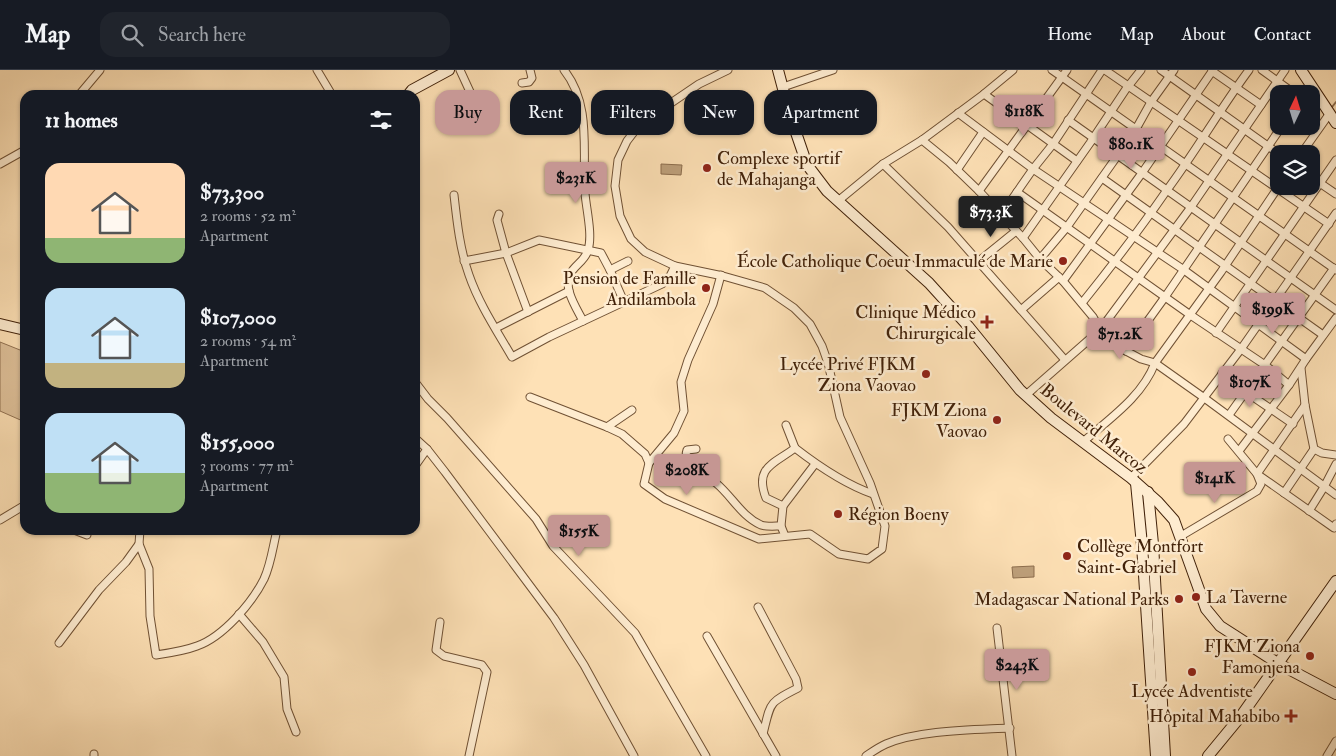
<!DOCTYPE html>
<meta charset="utf-8">
<style>
:root{--surface:#171b24;--page:#20242c;--text:#f1f3f6;--muted:#9ea1a6;--line:#363941;--accent:#c59692}
body{margin:0;font-family:"IM FELL Double Pica",serif;background:var(--page);color:var(--text);height:100vh;display:flex;flex-direction:column;font-size:19px;white-space:nowrap}
*{box-sizing:border-box;margin:0}
p{font-size:16px;color:var(--muted)}
.icon{flex:none;width:28px;height:28px;fill:none;stroke:currentColor;stroke-width:2;stroke-linecap:round;stroke-linejoin:round}
.map{position:relative;flex:1;overflow:hidden}
.panel{position:absolute;left:20px;top:20px;width:400px;height:445px;display:flex;flex-direction:column;background:var(--surface);border-radius:15px;box-shadow:0 1px 4px #0004}
.panel>*{flex:none}
.hud{position:absolute;left:435px;top:20px;width:475px;height:45px;display:flex;gap:10px}
.needle{width:32px;rotate:4deg}
.buttons{position:absolute;left:1270px;top:15px;display:grid;gap:10px}
.buttons a{display:grid;place-items:center;width:50px;height:50px;border-radius:10px;background:var(--surface);box-shadow:0 1px 4px #0004;font-size:25px}
.price{position:absolute;translate:-50% -42px;padding:0 11px;border-radius:5px;background:var(--accent);color:#111;font-size:16px;line-height:32px;filter:drop-shadow(0 1px 2px #0008)}
.price::after{content:'';position:absolute;left:50%;top:30px;width:15px;height:11px;margin-left:-8px;background:inherit;clip-path:polygon(0 0,100% 0,50% 100%)}
.price.selected{background:#222;color:#fff}
ul{padding:0;list-style:none}
li{display:flex;align-items:center;gap:15px;height:125px;padding:0 25px}
li span{display:grid;place-items:center;flex:none;width:140px;height:100px;border-radius:15px;color:#555}
li>.icon{margin-inline-start:auto}
span .icon{width:60px;height:60px;fill:#fffc;stroke-width:1}
li b{font-size:21px}
h2{display:flex;justify-content:space-between;align-items:center;height:60px;padding:0 25px;font-size:21px}
.tag{padding:0 18px;border-radius:15px;background:var(--surface);box-shadow:0 1px 4px #0004;font-size:18px;line-height:45px}
.tag.selected{background:var(--accent);color:#111}
header{display:flex;align-items:center;gap:30px;box-sizing:border-box;height:70px;padding:0 25px;background:var(--surface);border-bottom:1px solid var(--line)}
header strong{font-size:24px}
nav{display:flex;gap:28px;margin-inline-start:auto;font-size:18px}
.search{width:350px;height:45px;background:var(--page);display:flex;align-items:center;gap:12px;box-sizing:border-box;padding:0 18px;border-radius:15px;color:var(--muted);font-size:19px}
.map>svg:first-child{display:block}
.green{fill:#dec099;stroke:#907051}
.water{fill:#bea07b;stroke:#8c6d4d}
.lines{fill:none;stroke-linecap:round;stroke-linejoin:round}
.stream{stroke:#8c6d4d;stroke-width:2}
.street-casing{stroke:#705134;stroke-width:9}
.secondary-casing{stroke:#412109;stroke-width:12}
.street{stroke:#feecd0;stroke-width:7}
.secondary{stroke:#feecd0;stroke-width:10}
.poi-dot{fill:#8f2418;stroke:#feecd0;stroke-width:2}
.labels{text-anchor:middle;dominant-baseline:central;stroke-width:5;stroke-linejoin:round;paint-order:stroke}
.poi-label{font-size:18px;fill:#412109;stroke:#feecd0;text-anchor:end}
.street-label{font-size:18px;fill:#412109;stroke:#feecd0}
</style>
<header>
<strong>Map</strong>
<div class="search"><svg class="icon" aria-label="search" viewBox="0 0 24 24"><circle cx="10" cy="10" r="6"/><path d="M15 15l6 6"/></svg>Search here</div>
<nav><a>Home</a><a>Map</a><a>About</a><a>Contact</a></nav>
</header>
<div class="map">
<svg width="1336" height="686" viewBox="0 0 1336 686">
<rect width="100%" height="100%" fill="#fee1b6"/>
<filter id="stains"><feTurbulence type="fractalNoise" baseFrequency=".004" numOctaves="4"/><feColorMatrix values="0 0 0 0 .2 0 0 0 0 .09 0 0 0 0 .02 0 0 0 .5 -.17"/></filter>
<radialGradient id="worn" r=".72"><stop offset=".6" stop-color="#630" stop-opacity="0"/><stop offset="1" stop-color="#630" stop-opacity=".3"/></radialGradient>
<path class="green" d="M0,272L25,282V352L0,341Z"/>
<g class="water">
<path d="M661,94L682,95L681,105L661,104Z"/>
<path d="M1034,496V507L1013,508L1012,497Z"/>
</g>
<g class="lines">
<path class="stream" d="M1332,37L1336,32"/>
<g class="street-casing">
<g id="street">
<path d="M317,0L332,25"/>
<path d="M460,0L483,50"/>
<path d="M564,0C592,35 582,82 585,123C586,138 593,165 588,180C586,189 577,194 572,201C561,216 576,237 583,251"/>
<path d="M1052,0L1336,200"/>
<path d="M1105,0L1329,154"/>
<path d="M1161,0L1279,84"/>
<path d="M1262,0L1295,24"/>
<path d="M1212,1L1261,35"/>
<path d="M522,13L529,12L532,8L530,0"/>
<path d="M783,17L833,0"/>
<path d="M984,24L1077,91"/>
<path d="M79,25L100,0"/>
<path d="M958,43L1033,99L1184,200L1306,289"/>
<path d="M1068,50L1336,240"/>
<path d="M922,70L949,92L979,121L1023,168L1040,189L1063,211L1093,247L1100,260L1126,281L1141,289L1155,293L1203,327L1336,425"/>
<path d="M1301,84L1330,43"/>
<path d="M0,94L25,80"/>
<path d="M883,94L948,157L1065,290"/>
<path d="M957,100L983,62"/>
<path d="M1311,107L1336,124"/>
<path d="M1102,108L1323,265"/>
<path d="M979,121L1067,0"/>
<path d="M1017,122L1189,244L1265,295L1289,315"/>
<path d="M454,125C457,152 460,180 469,205C479,234 497,261 512,287L549,267L662,214L670,206L675,196"/>
<path d="M838,131L883,94L922,70L984,24L1013,0"/>
<path d="M499,144L497,150L506,183L528,242"/>
<path d="M1001,145L1033,99L1053,74L1102,0"/>
<path d="M1023,168L1090,73L1126,19L1141,0"/>
<path d="M1040,189L1067,157L1118,85L1136,59L1151,32L1174,0"/>
<path d="M464,191L506,183L539,170L601,183L610,200L624,232"/>
<path d="M979,191L1016,161"/>
<path d="M610,200L628,191"/>
<path d="M1063,211L1142,103L1213,0"/>
<path d="M1082,233C1111,197 1140,159 1167,120C1196,81 1220,39 1249,0"/>
<path d="M1021,240L1059,207"/>
<path d="M496,258L569,221"/>
<path d="M1216,263L1336,90"/>
<path d="M1126,281L1165,227L1282,56"/>
<path d="M1301,298L1305,335L1314,379L1322,383L1336,385"/>
<path d="M1222,303L1246,322L1293,354"/>
<path d="M415,312L428,329L447,348L536,449L553,476L635,563L706,686"/>
<path d="M1026,325L1100,260L1191,137L1285,0"/>
<path d="M530,327L607,357L622,364L645,384L649,393L644,414L665,429L759,469L810,464L839,484L868,489L882,479L885,456L870,413L840,347L828,293L822,276L810,254L794,238L765,218L723,206L675,196L645,182L631,169L620,146L615,116L618,90L627,71L640,54L699,14L728,0"/>
<path d="M1229,345L1334,198"/>
<path d="M607,357L632,340"/>
<path d="M415,368L427,379L445,402L554,548L584,595L634,686"/>
<path d="M1228,369L1257,404L1334,458L1336,454"/>
<path d="M1083,372C1109,349 1142,327 1155,293L1221,202L1279,116"/>
<path d="M795,378C817,395 847,415 873,424"/>
<path d="M696,379L687,380C684,389 690,396 695,403C726,409 734,443 761,455C767,457 775,456 781,456"/>
<path d="M1239,381L1289,315L1306,289L1336,248"/>
<path d="M649,393L674,363L684,341L681,312L688,290L713,234L721,205"/>
<path d="M415,396L427,379"/>
<path d="M1131,408L1184,354L1241,279L1336,143"/>
<path d="M1284,423L1314,379"/>
<path d="M783,436L815,394"/>
<path d="M1309,441L1324,417L1336,394"/>
<path d="M0,450L25,435"/>
<path d="M74,460L87,465"/>
<path d="M140,460L139,474L149,499L150,546L156,585C170,583 184,581 197,576C223,567 252,533 264,509C271,494 273,476 277,460"/>
<path d="M785,466L781,456L783,436L766,428C754,397 774,394 795,378L786,355"/>
<path d="M1181,466L1257,421L1261,414L1257,404L1305,335"/>
<path d="M758,537L796,609L798,618C768,633 771,632 763,664"/>
<path d="M239,544L263,572L284,607L287,639L296,662"/>
<path d="M440,552L436,580L444,586L482,595L487,602L469,686"/>
<path d="M997,558L1012,686"/>
<path d="M707,566L776,686"/>
<path d="M59,573L99,520L126,492L139,474"/>
<path d="M94,686V684"/>
<path d="M866,686C872,682 879,677 886,674C919,660 973,660 1010,658"/>
<path d="M1327,686L1336,671"/>
</g>
</g>
<g class="secondary-casing">
<g id="secondary">
<path d="M778,0L790,45L804,86L808,96L827,121L929,213L968,256L1020,320L1051,348L1131,408L1158,432L1174,450L1206,539L1220,556L1279,594L1336,624"/>
<path d="M1301,0L1336,53"/>
<path d="M408,25L412,20L449,0"/>
<path d="M0,254L25,260"/>
<path d="M1136,413L1142,475L1156,686"/>
<path d="M1148,422L1153,474L1165,686"/>
<path d="M1208,686L1241,646L1336,511"/>
</g>
</g>
<use href="#street" class="street"/>
<use href="#secondary" class="secondary"/>
</g>
<g class="poi-dot">
<circle cx="707" cy="98" r="5"/>
<circle cx="1063" cy="191" r="5"/>
<circle cx="706" cy="218" r="5"/>
<path d="M984.5 244.5h5v5h5v5h-5v5h-5v-5h-5v-5h5z"/>
<circle cx="926" cy="304" r="5"/>
<circle cx="997" cy="350" r="5"/>
<circle cx="838" cy="444" r="5"/>
<circle cx="1067" cy="486" r="5"/>
<circle cx="1196" cy="527" r="5"/>
<circle cx="1179" cy="529" r="5"/>
<circle cx="1310" cy="586" r="5"/>
<circle cx="1192" cy="602" r="5"/>
<path d="M1288.5 638.5h5v5h5v5h-5v5h-5v-5h-5v-5h5z"/>
</g>
<g class="labels">
<g class="poi-label">
<text x="717" y="88" text-anchor="start">Complexe sportif<tspan x="717" dy="21">de Mahajanga</tspan></text>
<text x="1053" y="191">École Catholique Coeur Immaculé de Marie</text>
<text x="696" y="208">Pension de Famille<tspan x="696" dy="21">Andilambola</tspan></text>
<text x="976" y="242">Clinique Médico<tspan x="976" dy="21">Chirurgicale</tspan></text>
<text x="916" y="294">Lycée Privé FJKM<tspan x="916" dy="21">Ziona Vaovao</tspan></text>
<text x="987" y="340">FJKM Ziona<tspan x="987" dy="21">Vaovao</tspan></text>
<text x="848" y="444" text-anchor="start">Région Boeny</text>
<text x="1077" y="476" text-anchor="start">Collège Montfort<tspan x="1077" dy="21">Saint-Gabriel</tspan></text>
<text x="1206" y="527" text-anchor="start">La Taverne</text>
<text x="1169" y="529">Madagascar National Parks</text>
<text x="1300" y="576">FJKM Ziona<tspan x="1300" dy="21">Famonjena</tspan></text>
<text x="1192" y="621" text-anchor="middle">Lycée Adventiste</text>
<text x="1280" y="646">Hôpital Mahabibo</text>
</g>
<g class="street-label">
<text transform="translate(1094 359) rotate(39)">Boulevard Marcoz</text>
</g>
</g>
<rect width="100%" height="100%" filter="url(#stains)"/>
<rect width="100%" height="100%" fill="url(#worn)"/>
</svg>
<div class="buttons">
<a><svg class="needle" viewBox="-14 -14 28 28"><path d="M0-13l5 13h-10z" fill="#e53935"/><path d="M0 13l5-13h-10z" fill="#9ea1a6"/></svg></a>
<a><svg class="icon" aria-label="layers" viewBox="0 0 24 24"><path d="M12 4l9 5-9 5-9-5zM3 14l9 5 9-5"/></svg></a>
</div>
<b class="price" style="left:1024px;top:67px">$118K</b>
<b class="price" style="left:1131px;top:100px">$80.1K</b>
<b class="price" style="left:576px;top:134px">$231K</b>
<b class="price selected" style="left:991px;top:168px">$73.3K</b>
<b class="price" style="left:1273px;top:265px">$199K</b>
<b class="price" style="left:1120px;top:290px">$71.2K</b>
<b class="price" style="left:1250px;top:338px">$107K</b>
<b class="price" style="left:687px;top:426px">$208K</b>
<b class="price" style="left:1215px;top:434px">$141K</b>
<b class="price" style="left:579px;top:487px">$155K</b>
<b class="price" style="left:1017px;top:621px">$243K</b>
<div class="hud">
<a class="tag selected">Buy</a>
<a class="tag">Rent</a>
<a class="tag">Filters</a>
<a class="tag">New</a>
<a class="tag">Apartment</a>
</div>
<section class="panel">
<h2>11 homes<svg class="icon" aria-label="filters" viewBox="0 0 24 24"><path d="M4 7h16M4 17h16"/><circle cx="9" cy="7" r="2"/><circle cx="15" cy="17" r="2"/></svg></h2>
<ul>
<li><span style="background:linear-gradient(#ffd9b3 75%,#8fb573 0)"><svg class="icon" aria-label="home" viewBox="0 0 24 24"><path d="M3 11l9-7 9 7M6 9v11h12V9"/></svg></span><div><b>$73,300</b><p>2 rooms · 52 m²</p><p>Apartment</p></div></li>
<li><span style="background:linear-gradient(#bfe0f5 75%,#c2b280 0)"><svg class="icon" aria-label="home" viewBox="0 0 24 24"><path d="M3 11l9-7 9 7M6 9v11h12V9"/></svg></span><div><b>$107,000</b><p>2 rooms · 54 m²</p><p>Apartment</p></div></li>
<li><span style="background:linear-gradient(#bfe0f5 60%,#8fb573 0)"><svg class="icon" aria-label="home" viewBox="0 0 24 24"><path d="M3 11l9-7 9 7M6 9v11h12V9"/></svg></span><div><b>$155,000</b><p>3 rooms · 77 m²</p><p>Apartment</p></div></li>
</ul>
</section>
</div>
